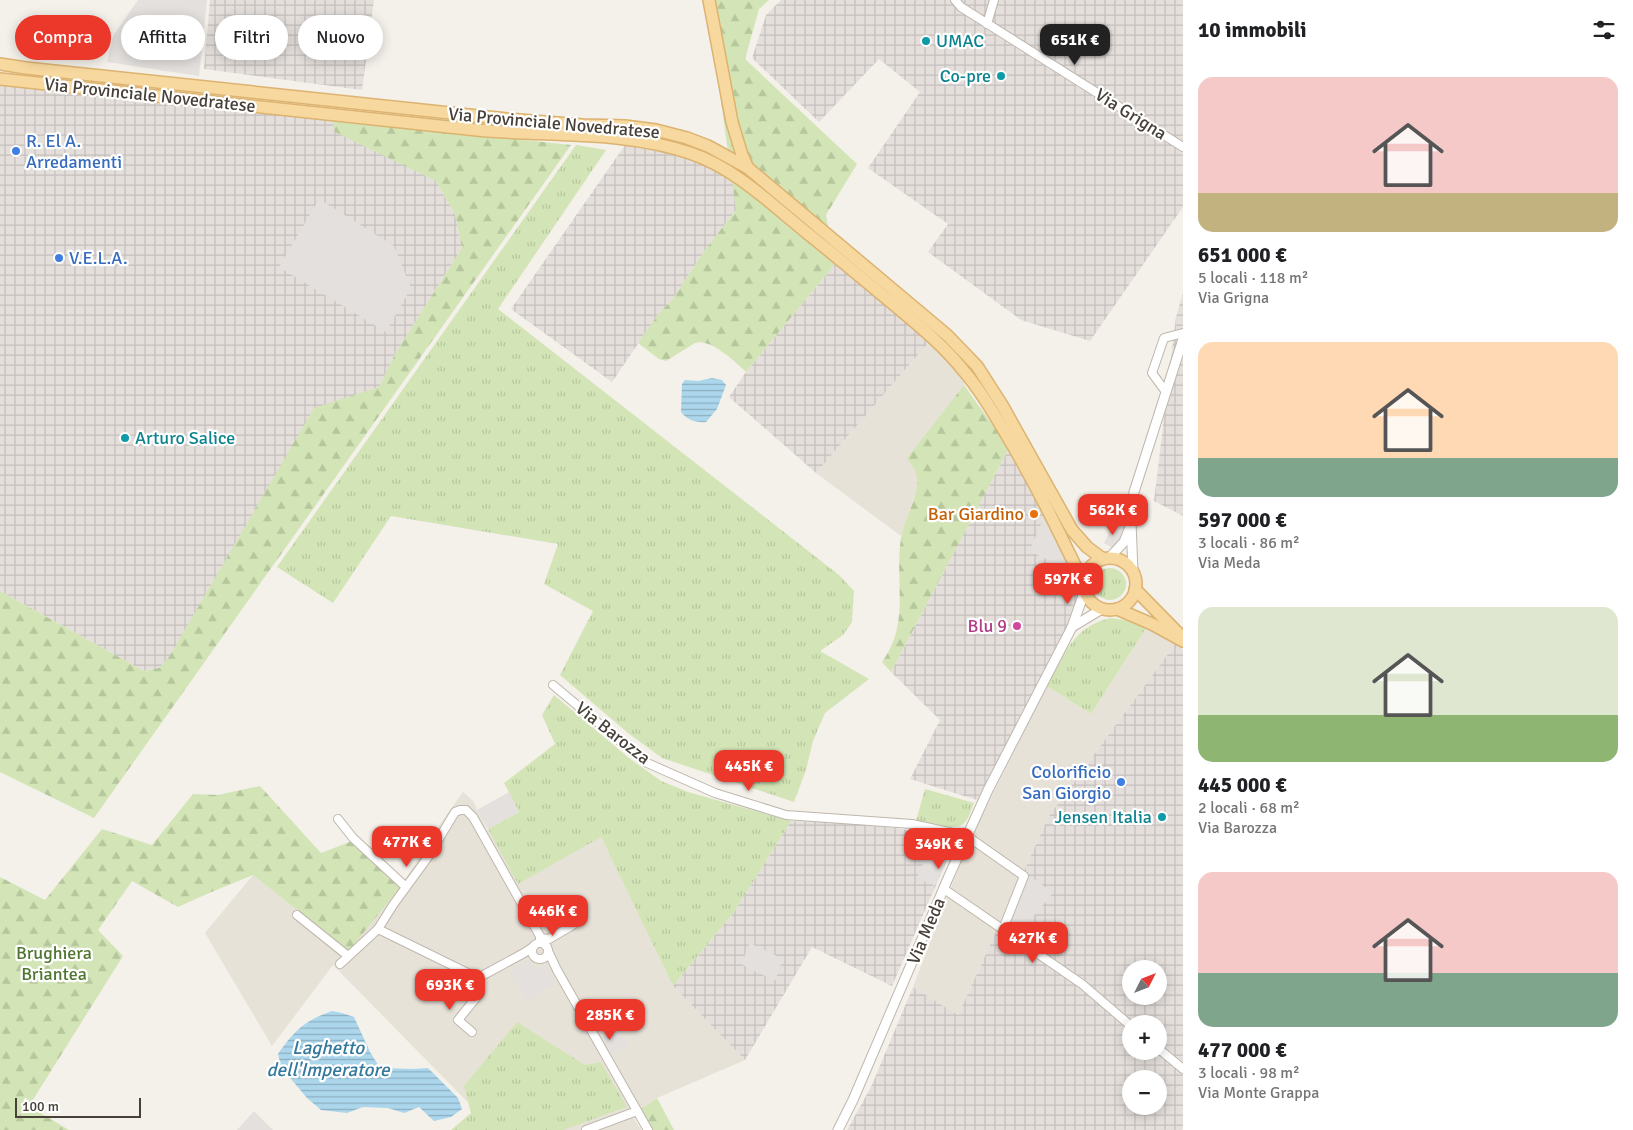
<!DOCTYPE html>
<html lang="it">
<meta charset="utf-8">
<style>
:root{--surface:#fff;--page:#f2f2f2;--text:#202124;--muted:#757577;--accent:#eb382a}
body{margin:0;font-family:Signika,sans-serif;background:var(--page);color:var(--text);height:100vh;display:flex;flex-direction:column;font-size:19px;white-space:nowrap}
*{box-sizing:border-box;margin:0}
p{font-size:16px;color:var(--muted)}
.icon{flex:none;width:28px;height:28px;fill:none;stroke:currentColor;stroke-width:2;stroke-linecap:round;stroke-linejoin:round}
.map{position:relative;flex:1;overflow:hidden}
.details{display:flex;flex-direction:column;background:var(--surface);width:450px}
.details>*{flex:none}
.banner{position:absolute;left:15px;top:15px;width:475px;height:45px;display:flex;gap:10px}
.needle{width:32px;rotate:48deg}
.buttons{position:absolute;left:1122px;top:960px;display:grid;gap:10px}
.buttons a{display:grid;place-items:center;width:45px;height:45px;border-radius:50%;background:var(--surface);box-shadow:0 2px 12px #0003;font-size:25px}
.scale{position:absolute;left:15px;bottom:12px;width:126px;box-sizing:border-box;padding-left:5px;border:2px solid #474038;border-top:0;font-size:14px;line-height:18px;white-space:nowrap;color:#474038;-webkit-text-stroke:4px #fff;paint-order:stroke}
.price{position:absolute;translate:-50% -42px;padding:0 11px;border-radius:10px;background:var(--accent);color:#fff;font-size:16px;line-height:32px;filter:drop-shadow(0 1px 2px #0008)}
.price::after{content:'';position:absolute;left:50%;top:30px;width:15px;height:11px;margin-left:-8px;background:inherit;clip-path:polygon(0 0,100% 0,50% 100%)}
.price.selected{background:#222;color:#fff}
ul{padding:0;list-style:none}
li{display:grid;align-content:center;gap:10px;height:265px;padding:0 15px}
li span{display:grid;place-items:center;height:155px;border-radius:15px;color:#555}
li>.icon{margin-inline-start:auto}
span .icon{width:90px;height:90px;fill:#fffc;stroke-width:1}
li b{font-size:21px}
h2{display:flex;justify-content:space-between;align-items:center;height:60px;padding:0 15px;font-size:21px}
.tag{padding:0 18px;border-radius:22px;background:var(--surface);box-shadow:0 2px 12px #0003;font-size:18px;line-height:45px}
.tag.selected{background:var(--accent);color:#fff}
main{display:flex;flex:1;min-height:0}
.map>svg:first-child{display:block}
.residential{fill:#e7e2d8}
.industrial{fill:url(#industrial-grid);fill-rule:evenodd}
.grass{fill:url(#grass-tufts)}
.forest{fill:url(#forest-firs)}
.parking{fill:#e3e0de}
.water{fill:url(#water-rules)}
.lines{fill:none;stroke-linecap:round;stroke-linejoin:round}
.minor-casing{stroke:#bfb7ad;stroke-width:10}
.tertiary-casing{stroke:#bfb7ad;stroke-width:11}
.primary-casing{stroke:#dcb370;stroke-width:14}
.minor{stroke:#fff;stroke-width:8}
.tertiary{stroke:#fff;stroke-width:9}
.primary{stroke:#f7d89f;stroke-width:11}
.culture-dot{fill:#0f9aa8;stroke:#fff;stroke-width:2}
.shop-dot{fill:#3f7fe0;stroke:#fff;stroke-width:2}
.food-dot{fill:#e8710a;stroke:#fff;stroke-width:2}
.hotel-dot{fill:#d1479c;stroke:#fff;stroke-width:2}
.labels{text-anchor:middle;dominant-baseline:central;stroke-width:4.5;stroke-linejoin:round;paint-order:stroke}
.culture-label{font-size:18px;fill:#0d838f;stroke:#fff;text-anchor:start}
.street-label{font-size:18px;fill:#474038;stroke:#fff}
.shop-label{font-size:18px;fill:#366cbe;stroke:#fff;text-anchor:start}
.food-label{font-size:18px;fill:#c56008;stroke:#fff;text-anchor:end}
.hotel-label{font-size:18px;fill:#b23c85;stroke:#fff;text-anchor:end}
.park-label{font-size:18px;fill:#4f762f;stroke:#fff}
.water-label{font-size:19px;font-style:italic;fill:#34789c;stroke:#fff}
</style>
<main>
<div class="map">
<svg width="1183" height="1130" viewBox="0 0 1183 1130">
<defs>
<pattern id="industrial-grid" width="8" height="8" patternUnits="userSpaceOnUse" patternTransform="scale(1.25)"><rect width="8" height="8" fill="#e4dfdb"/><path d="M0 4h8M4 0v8" fill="none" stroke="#c5c0bd"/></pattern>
<pattern id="grass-tufts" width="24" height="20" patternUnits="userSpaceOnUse" patternTransform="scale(1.25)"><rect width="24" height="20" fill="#d3e5b6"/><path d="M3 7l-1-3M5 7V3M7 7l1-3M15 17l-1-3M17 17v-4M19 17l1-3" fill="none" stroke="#b6c69d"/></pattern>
<pattern id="forest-firs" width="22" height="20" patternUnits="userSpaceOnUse" patternTransform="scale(1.25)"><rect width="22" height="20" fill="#d3e5b6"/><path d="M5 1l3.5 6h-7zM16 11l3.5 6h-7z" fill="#b6c69d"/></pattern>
<pattern id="water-rules" width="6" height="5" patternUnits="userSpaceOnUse" patternTransform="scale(1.25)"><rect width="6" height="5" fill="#abd6ec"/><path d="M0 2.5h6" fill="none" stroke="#8dafc0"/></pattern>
</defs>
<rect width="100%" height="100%" fill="#f4f0ea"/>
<g class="residential">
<path d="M928,343L952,364L965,379L964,385L908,458L918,476L916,492L901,536L816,473Z"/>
<path d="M1146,628L1176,643L1049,816L958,1015L913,987L968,843L1047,686L1091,714Z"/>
<path d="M463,792L473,801L488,831L601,837L673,986L745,1060L657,1098L632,1115L641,1130H495L333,965L272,1046L205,933L253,875L289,903L401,886L440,824Z"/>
</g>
<g class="industrial">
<path d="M210,0H374L362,90L204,69Z"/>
<path d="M781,0H1183V207L1090,341L1021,320L928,252L948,224L868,168L920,92L879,59L819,122L752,58L766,15Z"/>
<path d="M0,84L332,119L436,181L455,214L462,248L395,354L379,387L314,409L169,658L159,668L144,671L0,591Z"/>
<path d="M625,145L681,156L705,163L731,178L735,191L736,210L705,250L672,300L659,313L612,382L511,309Z"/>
<path d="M835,264L904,320L928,343L816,473L729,397L746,372Z"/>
<path d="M1183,293V516L1154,501L1176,317Z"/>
<path d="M1009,448L1043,500L1080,586L1072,617L977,800L910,779L940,720L891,672Z"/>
<path d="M1176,643L1183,649V1129L1181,1130H847L871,1087L913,987L958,1015L1049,816ZM1131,969H1159V996H1131ZM1131,1024H1159V1051H1131ZM1131,1079H1159V1106H1131Z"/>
<path d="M791,821L860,823L957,837L892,986L812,947L745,1060L673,986L734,912Z"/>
</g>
<g class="grass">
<path d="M576,145L606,150L498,309L839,575L854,591L852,622L843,635L820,651L869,679L825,713L813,741L806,770L794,802L662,758L628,733L560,675L593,611L544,584L558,544L391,516L333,603L277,567Z"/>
<circle cx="1110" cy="584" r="16"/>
<path d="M1111,618L1125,620L1146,628L1091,714L1047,686C1064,655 1073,626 1111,618Z"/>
<path d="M554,695L629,758L661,781L688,792L791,821L734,912L673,986L601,837L518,884L488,829L519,812L504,783L555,744L542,715Z"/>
<path d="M925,789L974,803C971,809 969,820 963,824C954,831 927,823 916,821Z"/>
<path d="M517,1022L585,1065L601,1062L627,1107L563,1130H451L471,1113L464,1086Z"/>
</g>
<g class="forest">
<path d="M707,0H769L759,9L745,59L857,164L826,215L835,264L746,372C735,362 711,338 695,343L666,361L659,359L638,343L659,313L672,300L705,250L736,210Z"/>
<path d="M332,119L571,145L94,818L0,772V591L144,671L159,668L169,657L314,408L379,387L395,354L462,248L455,214L436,181L335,132Z"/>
<path d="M964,385L1009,448L891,672L882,662C911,622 894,582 901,538C904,518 918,500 917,479C917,472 911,464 907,458Z"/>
<path d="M260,786L321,853L352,841L401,886L349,951L253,875L209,893L178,907L132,881L98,930L123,956L29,1106L69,1130H0V877L45,900L102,829L152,845L193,794L218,795Z"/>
<path d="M657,1098L674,1130H652L641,1109Z"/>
</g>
<g class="parking">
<path d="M138,0H207L199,76L107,62L113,36Z"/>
<path d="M319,199L394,246L411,288L386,332L279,267Z"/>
<path d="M1046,513L1074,572L1029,551Z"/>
<path d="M1115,521L1126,526L1123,535L1115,549L1104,543Z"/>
<path d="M509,792L519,812L488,829L477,810Z"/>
<path d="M934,839L952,847L935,886L917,878Z"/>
<path d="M1027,874L1053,893L1023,929L1010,918Z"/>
<path d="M750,943L783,959L775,981L741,964Z"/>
<path d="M529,960L535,970L545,964L556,982L527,1000L510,972Z"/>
<path d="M619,1028L629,1046L612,1055L602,1038Z"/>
<path d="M254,1111L273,1130H237Z"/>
</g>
<g class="water">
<path d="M712,378L722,380L726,385L717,409L706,422C696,423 687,420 681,412L682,384L685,380L698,381Z"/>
<path d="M332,1011L342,1013L354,1017L370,1052L380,1068L414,1069L428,1068L458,1098L462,1109L451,1117L434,1121L419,1107L404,1113L388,1108L363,1107L347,1113L321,1110L307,1098L281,1067L278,1054C295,1030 304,1021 332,1011Z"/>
</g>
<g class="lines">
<g class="minor-casing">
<g id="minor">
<path d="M955,0L961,7L1183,147"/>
<path d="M987,24L994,0"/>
<path d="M1166,392L1152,373L1164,338L1183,333"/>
<path d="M553,685L645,762L715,793L786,815L912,824L967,836L1024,876L1003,929"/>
<path d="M338,819L353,838L406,887"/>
<path d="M944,889L1082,984L1131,1026"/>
<path d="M297,915L348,956"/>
<path d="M378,929L478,978L524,953L533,947"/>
<path d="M540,938L549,939L573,925"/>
<circle cx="540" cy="951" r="8"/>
<path d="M548,951L557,970L648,1130"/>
<path d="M340,964L378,929L393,905L428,857L455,812L460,810H466L473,817L545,945"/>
<path d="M472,1032L458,1020L480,993L478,978"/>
<path d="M1159,1049L1183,1069"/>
<path d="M586,1130L637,1111"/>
</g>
</g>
<g class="tertiary-casing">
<g id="tertiary">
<path d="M1109,558L1124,542L1130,527"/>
<path d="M1133,572L1131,522L1134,492L1183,339"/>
<path d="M1072,627L1102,609"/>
<path d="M838,1130L853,1100L949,876L988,790L1072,627L1085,590"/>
</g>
</g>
<g class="primary-casing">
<g id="primary">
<path d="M709,0L732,122L742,155L748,168"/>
<path d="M0,64L26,68L507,119L583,125L625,126L656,130L687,138L708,146L748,168L947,335L977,366L1002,405L1072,530L1087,547L1103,559"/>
<path d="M0,79C159,96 318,114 477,130C548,137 622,130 690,153C735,168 770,203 807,233C836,256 864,280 892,303C917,324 942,344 963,370C980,390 993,412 1006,434C1036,484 1059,532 1084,584"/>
<circle cx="1110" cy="584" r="26"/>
<path d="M1135,589L1180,635"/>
<path d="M1117,609L1152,624L1183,641"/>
</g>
</g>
<use href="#minor" class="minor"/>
<use href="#tertiary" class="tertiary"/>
<use href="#primary" class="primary"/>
</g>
<g class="culture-dot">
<circle cx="926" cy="41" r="5"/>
<circle cx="1001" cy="76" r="5"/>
<circle cx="125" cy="438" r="5"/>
<circle cx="1162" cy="817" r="5"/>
</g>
<g class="shop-dot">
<circle cx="16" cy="151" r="5"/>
<circle cx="59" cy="258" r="5"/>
<circle cx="1121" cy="782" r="5"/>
</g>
<circle class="food-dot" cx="1034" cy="514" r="5"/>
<circle class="hotel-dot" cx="1017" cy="626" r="5"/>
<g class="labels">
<g class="culture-label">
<text x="936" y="41">UMAC</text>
<text x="991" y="76" text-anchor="end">Co-pre</text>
<text x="135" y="438">Arturo Salice</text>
<text x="1152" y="817" text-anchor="end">Jensen Italia</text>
</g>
<g class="street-label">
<text transform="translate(150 95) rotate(6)">Via Provinciale Novedratese</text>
<text transform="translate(1131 114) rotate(32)">Via Grigna</text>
<text transform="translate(554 123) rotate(5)">Via Provinciale Novedratese</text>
<text transform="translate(613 733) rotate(38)">Via Barozza</text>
<text transform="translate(926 931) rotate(-67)">Via Meda</text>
</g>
<g class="shop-label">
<text x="26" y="141">R. El A.<tspan x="26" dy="21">Arredamenti</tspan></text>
<text x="69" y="258">V.E.L.A.</text>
<text x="1111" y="772" text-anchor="end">Colorificio<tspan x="1111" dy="21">San Giorgio</tspan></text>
</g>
<g class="food-label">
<text x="1024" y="514">Bar Giardino</text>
</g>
<g class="hotel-label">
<text x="1007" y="626">Blu 9</text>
</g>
<g class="park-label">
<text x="54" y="953">Brughiera<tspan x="54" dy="21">Briantea</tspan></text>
</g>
<g class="water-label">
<text x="328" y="1048">Laghetto<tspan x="328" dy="22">dell'Imperatore</tspan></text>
</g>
</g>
</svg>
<div class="buttons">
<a><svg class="needle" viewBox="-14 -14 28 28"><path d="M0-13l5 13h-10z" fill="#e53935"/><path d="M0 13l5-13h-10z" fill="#757577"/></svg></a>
<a>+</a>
<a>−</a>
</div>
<div class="scale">100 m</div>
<b class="price selected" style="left:1075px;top:66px">651K €</b>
<b class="price" style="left:1113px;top:536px">562K €</b>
<b class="price" style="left:1068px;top:605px">597K €</b>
<b class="price" style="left:749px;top:792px">445K €</b>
<b class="price" style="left:407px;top:868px">477K €</b>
<b class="price" style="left:939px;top:870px">349K €</b>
<b class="price" style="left:553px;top:937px">446K €</b>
<b class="price" style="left:1033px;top:964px">427K €</b>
<b class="price" style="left:450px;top:1011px">693K €</b>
<b class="price" style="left:610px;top:1041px">285K €</b>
<div class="banner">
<a class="tag selected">Compra</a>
<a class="tag">Affitta</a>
<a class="tag">Filtri</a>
<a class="tag">Nuovo</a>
</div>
</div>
<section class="details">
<h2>10 immobili<svg class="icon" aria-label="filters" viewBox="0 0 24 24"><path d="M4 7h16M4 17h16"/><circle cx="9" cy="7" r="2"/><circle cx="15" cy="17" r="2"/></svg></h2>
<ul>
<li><span style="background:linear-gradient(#f6c9c9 75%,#c2b280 0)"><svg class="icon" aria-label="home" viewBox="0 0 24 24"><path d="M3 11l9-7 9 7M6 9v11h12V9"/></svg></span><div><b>651 000 €</b><p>5 locali · 118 m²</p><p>Via Grigna</p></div></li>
<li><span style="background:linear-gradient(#ffd9b3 75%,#7fa58c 0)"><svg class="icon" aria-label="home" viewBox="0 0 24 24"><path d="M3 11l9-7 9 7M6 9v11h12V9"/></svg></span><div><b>597 000 €</b><p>3 locali · 86 m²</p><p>Via Meda</p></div></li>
<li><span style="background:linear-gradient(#dfe7d0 70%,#8fb573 0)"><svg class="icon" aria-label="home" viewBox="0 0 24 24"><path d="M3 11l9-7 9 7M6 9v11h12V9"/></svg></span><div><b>445 000 €</b><p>2 locali · 68 m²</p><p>Via Barozza</p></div></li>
<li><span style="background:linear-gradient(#f6c9c9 65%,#7fa58c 0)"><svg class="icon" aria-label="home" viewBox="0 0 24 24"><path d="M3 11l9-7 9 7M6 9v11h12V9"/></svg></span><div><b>477 000 €</b><p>3 locali · 98 m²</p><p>Via Monte Grappa</p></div></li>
</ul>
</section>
</main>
